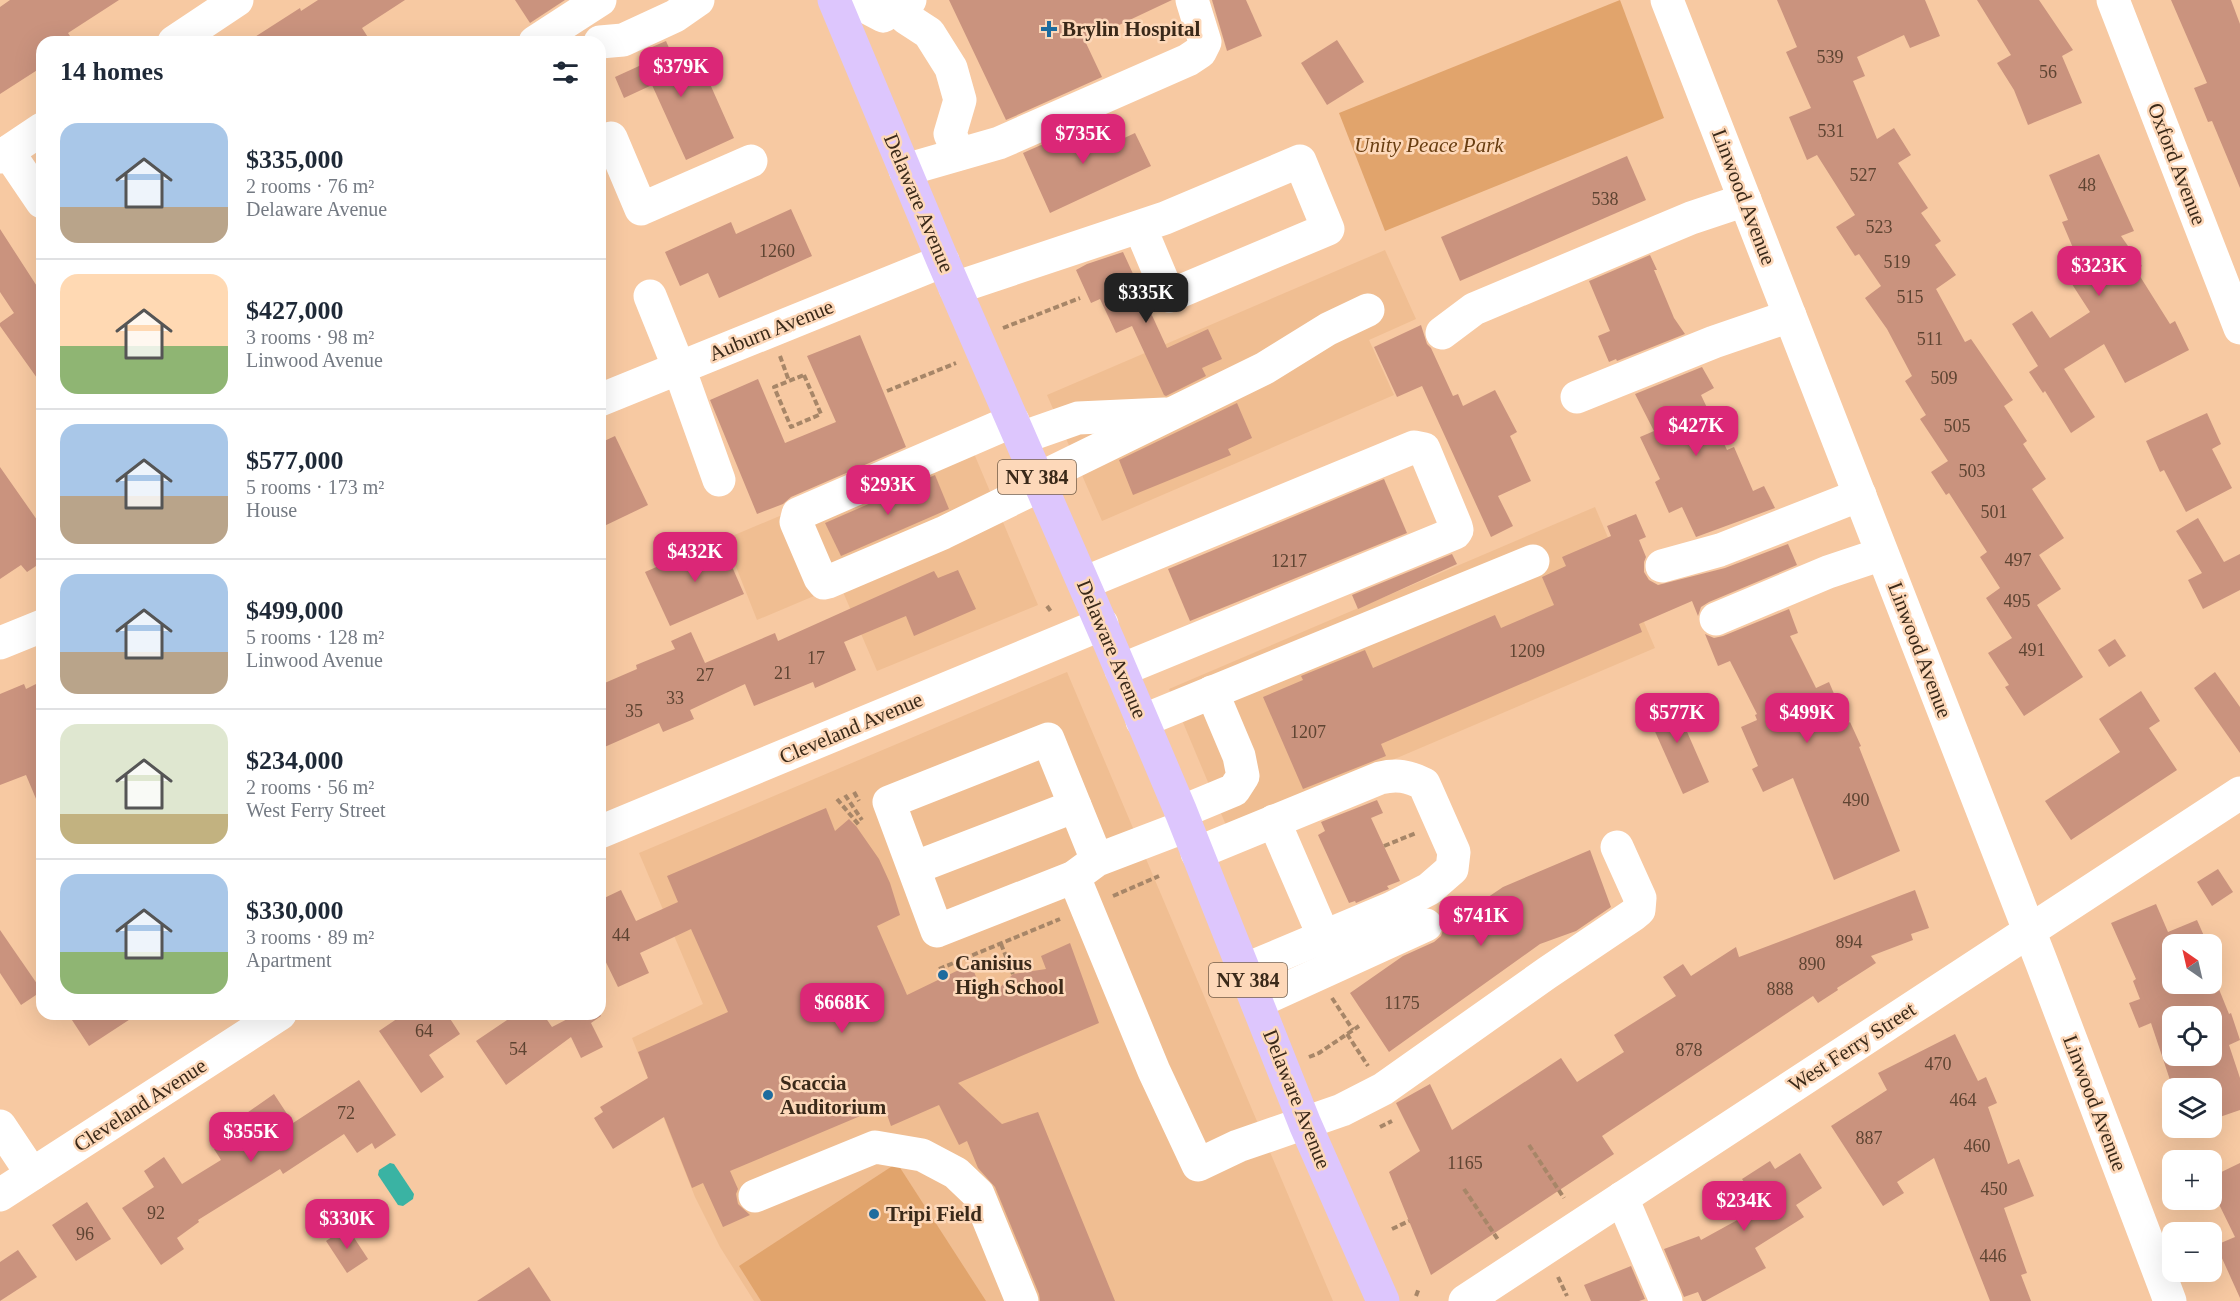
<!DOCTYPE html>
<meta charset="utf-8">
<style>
:root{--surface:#fff;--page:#f6f6f7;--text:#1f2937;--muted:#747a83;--line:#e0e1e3;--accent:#db2777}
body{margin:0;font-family:Georgia,serif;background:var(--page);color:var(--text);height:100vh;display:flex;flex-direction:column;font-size:22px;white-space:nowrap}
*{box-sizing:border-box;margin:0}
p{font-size:20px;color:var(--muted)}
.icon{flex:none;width:33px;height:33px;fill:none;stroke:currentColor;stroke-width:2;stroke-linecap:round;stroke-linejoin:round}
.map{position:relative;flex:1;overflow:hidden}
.drawer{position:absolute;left:36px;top:36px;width:570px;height:984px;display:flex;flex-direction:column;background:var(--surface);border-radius:18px;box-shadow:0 6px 24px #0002}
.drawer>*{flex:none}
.needle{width:39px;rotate:326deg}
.fabs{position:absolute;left:2162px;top:934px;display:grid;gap:12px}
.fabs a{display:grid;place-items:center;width:60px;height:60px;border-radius:12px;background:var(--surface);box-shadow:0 6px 24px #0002;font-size:30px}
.price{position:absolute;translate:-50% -51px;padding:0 14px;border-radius:12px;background:var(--accent);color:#fff;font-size:20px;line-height:39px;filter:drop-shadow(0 2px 3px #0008)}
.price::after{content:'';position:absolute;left:50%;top:36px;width:18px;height:14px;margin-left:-9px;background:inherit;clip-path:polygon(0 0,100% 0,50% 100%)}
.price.current{background:#222;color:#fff}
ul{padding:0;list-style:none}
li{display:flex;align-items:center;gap:18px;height:150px;padding:0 24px}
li+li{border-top:2px solid var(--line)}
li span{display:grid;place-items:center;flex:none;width:168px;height:120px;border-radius:18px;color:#555}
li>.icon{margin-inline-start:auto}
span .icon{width:72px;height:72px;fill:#fffc;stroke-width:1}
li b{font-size:26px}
h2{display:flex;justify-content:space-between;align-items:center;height:72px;padding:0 24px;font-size:26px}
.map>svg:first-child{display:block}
.built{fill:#f0be92}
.green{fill:#e1a46c}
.water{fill:#3ab3a3}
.building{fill:#ca937e;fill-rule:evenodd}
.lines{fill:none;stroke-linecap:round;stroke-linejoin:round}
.path{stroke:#a78668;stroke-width:4;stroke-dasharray:6 3;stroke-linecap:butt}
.minor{stroke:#fff;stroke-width:33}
.major{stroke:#ddc6fd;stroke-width:33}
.poi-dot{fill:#1e6c9e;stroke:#fdd8b9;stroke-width:2}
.labels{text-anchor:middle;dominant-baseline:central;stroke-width:5;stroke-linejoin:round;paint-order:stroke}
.number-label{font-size:18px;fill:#5e4432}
.shield{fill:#fdd8b9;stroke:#745e49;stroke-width:1.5}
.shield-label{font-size:20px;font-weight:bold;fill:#3a2919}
.poi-label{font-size:21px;font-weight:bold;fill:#3a2919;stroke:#fdd8b9;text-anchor:start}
.park-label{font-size:21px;font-style:italic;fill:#693e11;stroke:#fdd8b9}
.street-label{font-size:21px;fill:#3a2919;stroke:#fdd8b9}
</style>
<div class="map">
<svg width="2240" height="1301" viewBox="0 0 2240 1301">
<rect width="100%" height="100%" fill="#f7c9a2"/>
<g class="built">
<path d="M1385,250L1416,319L1369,340L1394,395L1102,521L1047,395Z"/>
<path d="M967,437L1038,605L877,671L840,585L757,620L725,539Z"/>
<path d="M1595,507L1655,648L1228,830L1169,689Z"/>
<path d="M1067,672L1333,1301H754L720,1247L695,1197L632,1038L703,1004L639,853Z"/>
</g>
<g class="green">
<path d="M1620,0L1664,118L1385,231L1339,113Z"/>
<path d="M897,1163L986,1301H761L739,1266Z"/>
</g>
<path class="water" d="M390,1163L394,1164L414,1194L413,1199L403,1206L398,1205L378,1175L379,1170Z"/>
<g class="building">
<path d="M10,0H119L68,33L74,42H42V67L0,94V7Z"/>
<path d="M318,0H405L362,28L371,42H247L300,8L301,11Z"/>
<path d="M515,0H565L530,23Z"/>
<path d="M949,0H1172L1085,41L1102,77L1006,120Z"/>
<path d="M1212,0H1246L1262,36L1227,51Z"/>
<path d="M1777,0H1925L1940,36L1910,48L1904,35L1857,57L1865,76L1853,81L1877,139L1894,128L1911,155L1898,163L1928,208L1921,213L1941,241L1935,245L1956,275L1936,289L1965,342L1971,339L2013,400L2004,406L2027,441L2023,444L2046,479L2032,489L2064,538L2039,555L2061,589L2037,605L2083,677L2024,716L2005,687L2009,685L1988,653L2012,638L1986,598L2000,588L1980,557L1987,552L1949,493L1946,495L1931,472L1948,461L1920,419L1926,415L1905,381L1912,376L1887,329L1865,298L1881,286L1859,254L1855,256L1836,227L1855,215L1817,155L1807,160L1789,117L1811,108L1786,52L1797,47Z"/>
<path d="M1977,0H2039L2073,50L2062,56L2082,103L2028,125L2014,90L1997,63L2011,55Z"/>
<path d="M2171,0H2231L2240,24V188L2212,121L2208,122L2194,88L2207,83Z"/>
<path d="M1337,40L1364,82L1327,105L1301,63Z"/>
<path d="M666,41L673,57L694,48L734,138L686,160L652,85L624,98L615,77L650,61L645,50Z"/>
<path d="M1095,121L1107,146L1135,133L1151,166L1050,213L1023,153Z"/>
<path d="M2099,154L2134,231L2121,236L2142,266L2136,270L2170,324L2175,321L2189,350L2125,383L2104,344L2064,369L2095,417L2071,433L2045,391L2043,393L2029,372L2038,366L2012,324L2032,311L2050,338L2090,312L2068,278L2082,269L2062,222L2068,220L2049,175Z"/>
<path d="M1627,156L1646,200L1460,281L1441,237Z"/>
<path d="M791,209L812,256L719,298L708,273L680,286L665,252L731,222L736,234Z"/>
<path d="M0,229L42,294V385L0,326V323L14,313L0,292Z"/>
<path d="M1123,252L1167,348L1208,329L1222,359L1202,368L1206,376L1166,396L1164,395L1132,326L1116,333L1100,299L1091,303L1076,270L1087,264Z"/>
<path d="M1650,255L1657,270H1654L1674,318L1685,334L1617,361L1616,359L1609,362L1598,336L1610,331L1589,281Z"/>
<path d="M1421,325L1427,344L1431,348L1453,396L1458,394L1463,406L1495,390L1517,432L1510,436L1531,481L1498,496L1513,526L1491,537L1422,386L1397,397L1374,347Z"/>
<path d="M860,335L906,447L791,497L783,504L757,514L710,400L758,379L785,443L836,422L807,356Z"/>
<path d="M1702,367L1714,388L1701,395L1727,450L1734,447L1753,491L1764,486L1775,508L1696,537L1682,507L1669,513L1655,482L1660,479L1640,437L1654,431L1635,394Z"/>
<path d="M1237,403L1252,438L1228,449L1231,455L1133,495L1119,460Z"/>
<path d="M2207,413L2221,444L2212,449L2232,488L2186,512L2164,470L2160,472L2146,441Z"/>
<path d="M615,436L648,505L600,528V443Z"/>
<path d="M0,467L42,527V562L27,572L21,565L0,579Z"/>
<path d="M935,475L949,509L841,556L825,523Z"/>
<path d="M1384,479L1407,533L1190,621L1168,569Z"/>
<path d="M1636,514L1646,537L1639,540L1646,557L1644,562V572L1649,580L1658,585L1725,568L1788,544L1797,565L1709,602L1701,607L1698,616L1692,601L1639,624L1642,632L1381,744L1386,756L1303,789L1263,697L1303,680L1301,676L1365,650L1373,668L1495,615L1501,628L1554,605L1542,577L1566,566L1562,557L1611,536L1607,526Z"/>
<path d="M2198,518L2224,562L2240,554V590L2203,609L2188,580L2202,573L2176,531Z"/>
<path d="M720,539L744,594L670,626L645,572Z"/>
<path d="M1452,554L1457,564L1358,609L1352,595Z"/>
<path d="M958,570L976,609L914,636L906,616L844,642L856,670L815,688L813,682L754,706L745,684L690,710L694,719L663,732L659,723L600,749V685L637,669L636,665L675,649L671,641L691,632L705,663L775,633L778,641L934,571L938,578Z"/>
<path d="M1789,609L1798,633L1790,636L1816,688L1829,682L1847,724L1850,722L1861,746L1859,747L1900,851L1834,880L1793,778L1763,792L1752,769L1758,766L1741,727L1757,720L1755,715L1757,714L1730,661L1718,666L1705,634L1714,638L1723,636Z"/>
<path d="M2115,639L2126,656L2109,667L2098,650Z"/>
<path d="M2215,672L2240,707V753L2194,688Z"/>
<path d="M42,681V813L26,775L0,785V694L24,684L26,689Z"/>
<path d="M2141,691L2160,721L2149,728L2177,770L2071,840L2045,801L2120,752L2099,719Z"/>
<path d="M1671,695L1709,782L1683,794L1644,707Z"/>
<path d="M1377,800L1383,813L1371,818L1400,881L1387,886L1389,889L1384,891L1356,903L1355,901L1349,903L1318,835L1325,831L1321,822Z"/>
<path d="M826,808L835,831L849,819L856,826L879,859L890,883L900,915L877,926L907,995L971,964L986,1002L1013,974L1046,969L1041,956L1070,943L1099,1023L958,1083L1002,1124L1038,1112L1115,1301H1040L1039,1294L995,1187L978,1168L967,1141L959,1145L939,1105L891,1126L884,1106L730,1171L738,1189L736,1194L738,1204L750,1215L723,1227L703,1183L692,1188L664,1117L613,1149L594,1118L603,1112L600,1107L648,1078L638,1052L728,1012L691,929L640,953L649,973L618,987L600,950V900L621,890L636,921L678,902L667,876Z"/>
<path d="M1590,850L1611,907L1576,931L1540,944L1389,1052L1350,993L1403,956L1434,942L1441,936L1444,927L1503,887Z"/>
<path d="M2218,869L2233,892L2212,906L2197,882Z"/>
<path d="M1915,890L1929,928L1911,934L1913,940L1871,956L1876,963L1837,988L1838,990L1818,1003L1813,996L1602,1136L1614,1154L1431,1275L1389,1172L1420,1151L1396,1103L1430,1084L1452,1130L1561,1058L1577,1082L1624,1052L1614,1035L1676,996L1663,977L1683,964L1691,976L1736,947L1739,957Z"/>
<path d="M2156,904L2168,932L2197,920L2208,945H2172V984H2211L2212,972L2229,1014L2231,1013L2240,1040L2229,1045L2240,1078V1110L2211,1120V1089H2173L2151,1023L2139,1028L2129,1003L2140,999L2133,981L2136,979L2111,923ZM2172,1017H2211V1056H2172Z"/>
<path d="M0,930L42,991L21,1005L0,973Z"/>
<path d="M68,1014H138L89,1046Z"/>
<path d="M404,1014H447L460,1034L429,1055L444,1077L421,1093L379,1031Z"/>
<path d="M516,1014H543L552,1027L577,1014H600L601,1016L591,1023L603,1047L581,1058L571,1037L506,1085L476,1041Z"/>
<path d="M1955,1034L1978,1081L1986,1077L1997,1103L1988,1107L2008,1164L2019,1159L2034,1196L2004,1208L2027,1273L2021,1275L2031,1301H1990L1934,1158L1897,1182L1904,1193L1883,1206L1831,1126L1887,1090L1878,1073Z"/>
<path d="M359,1080L396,1135L375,1149L372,1143L357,1153L344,1134L283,1174L280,1169L198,1220L199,1222L177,1238L184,1249L161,1265L122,1208L154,1187L144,1171L164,1157L182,1184L221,1160L214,1149L251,1125L244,1115L274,1094L293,1123Z"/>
<path d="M1800,1153L1822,1188L1796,1205L1804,1217L1755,1248L1766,1268L1705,1301H1702L1698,1292L1684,1297L1664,1249L1699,1236L1701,1240L1761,1207L1742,1179L1770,1161L1775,1169Z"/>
<path d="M2240,1163V1298L2216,1245L2235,1237L2211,1188V1177Z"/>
<path d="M87,1202L111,1239L76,1261L52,1225Z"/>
<path d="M347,1227L368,1259L347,1273L326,1241Z"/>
<path d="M18,1250L37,1277L0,1301V1262Z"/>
<path d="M1631,1266L1645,1299L1639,1301H1591L1584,1285Z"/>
<path d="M529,1267L551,1301H477Z"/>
</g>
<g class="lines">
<g class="path">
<path d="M1003,328L1080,298"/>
<path d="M780,356L789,381"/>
<path d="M804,375L821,414L791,427L774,387Z"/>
<path d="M887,391L956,363"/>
<path d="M1047,606L1052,613"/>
<path d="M854,792L859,801"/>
<path d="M845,795L862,820"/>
<path d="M837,799L859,825"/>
<path d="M1384,846L1416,833"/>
<path d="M1113,896L1159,876"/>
<path d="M1001,944L1013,974"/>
<path d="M939,969L1060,919"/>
<path d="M1332,998L1353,1030"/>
<path d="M1347,1034L1368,1066"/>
<path d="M1309,1057L1319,1053L1359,1026"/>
<path d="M1380,1127L1392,1121"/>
<path d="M1529,1145L1564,1198"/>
<path d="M1464,1189L1499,1241"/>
<path d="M1392,1229L1409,1221"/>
<path d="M1558,1277L1567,1296"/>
<path d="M1416,1296L1419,1288"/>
</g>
<g class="minor">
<path d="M1667,0L2041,961L2170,1301"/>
<path d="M2113,0L2240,328"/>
<path d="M864,6L883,16L910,0"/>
<path d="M900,7L906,18L929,33L951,68L960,100L950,134L959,154"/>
<path d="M174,42L237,0"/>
<path d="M535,42L600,0"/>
<path d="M600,42L623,40L675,16L698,0"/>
<path d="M600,143L611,138L641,209L751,161"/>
<path d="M8,152L42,202"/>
<path d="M0,157L42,129"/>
<path d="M905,170L999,143L1188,60L1200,52L1205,42L1192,0"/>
<path d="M955,288L1165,218L1300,161L1328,229L1169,296L1140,227"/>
<path d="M650,296L679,368L719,480"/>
<path d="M1442,333L1474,309L1691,218L1745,200"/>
<path d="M1577,397L1714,342L1790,316"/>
<path d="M600,400L943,261"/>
<path d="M1013,421L798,514L796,522L820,578L824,583L828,582L943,533L1041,485"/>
<path d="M1021,438L1078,418L1165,414"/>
<path d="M1038,479L1265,368L1328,329L1368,310"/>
<path d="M1662,566L1720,550L1860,495"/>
<path d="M1084,583L1414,447L1424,449L1456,526L1457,530L1455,533L1121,670"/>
<path d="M1716,619L1828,572L1882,554"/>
<path d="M0,643L42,626"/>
<path d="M1142,721L1533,561"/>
<path d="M1181,812L1234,790L1243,776L1239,756L1212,692"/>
<path d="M1274,821L1324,937"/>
<path d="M600,832L1102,624"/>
<path d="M1197,853L1380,778C1397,774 1408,776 1424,784L1454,852L1452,869L1429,889L1392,908L1244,970"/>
<path d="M1097,860L1048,739L889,802L937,931L1074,877L1097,860L1186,826"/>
<path d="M914,868L1075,806"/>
<path d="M1074,877L1154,1071L1198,1165L1238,1146L1342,1110L1383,1089L1547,973L1633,915L1639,910L1640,898L1617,847"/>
<path d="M1257,1002L1426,925"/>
<path d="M0,1126L32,1174"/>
<path d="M0,1195L280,1014"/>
<path d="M755,1196L875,1147L922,1155L956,1173L978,1194L1022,1301"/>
<path d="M1622,1198L1666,1301"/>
<path d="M1465,1301L2240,793"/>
</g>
<path class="major" d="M834,0L943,261L1109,642L1181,812L1305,1124L1383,1301"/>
</g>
<g class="poi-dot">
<path d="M1046 20h6v6h6v6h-6v6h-6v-6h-6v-6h6z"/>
<circle cx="943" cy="975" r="6"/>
<circle cx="768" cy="1095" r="6"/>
<circle cx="874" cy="1214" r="6"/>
</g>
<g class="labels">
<g class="number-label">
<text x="1830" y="57">539</text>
<text x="2048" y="72">56</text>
<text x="1831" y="131">531</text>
<text x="1863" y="175">527</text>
<text x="2087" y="185">48</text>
<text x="1605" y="199">538</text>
<text x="1879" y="227">523</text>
<text x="777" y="251">1260</text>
<text x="1897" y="262">519</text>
<text x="1910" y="297">515</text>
<text x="1930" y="339">511</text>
<text x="1944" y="378">509</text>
<text x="1957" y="426">505</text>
<text x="1972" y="471">503</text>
<text x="1994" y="512">501</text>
<text x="2018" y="560">497</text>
<text x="1289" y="561">1217</text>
<text x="2017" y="601">495</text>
<text x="2032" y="650">491</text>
<text x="1527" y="651">1209</text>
<text x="816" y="658">17</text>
<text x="783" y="673">21</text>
<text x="705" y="675">27</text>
<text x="675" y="698">33</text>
<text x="634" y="711">35</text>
<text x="1308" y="732">1207</text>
<text x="1856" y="800">490</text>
<text x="621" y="935">44</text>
<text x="1849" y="942">894</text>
<text x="1812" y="964">890</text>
<text x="1780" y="989">888</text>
<text x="1402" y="1003">1175</text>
<text x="424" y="1031">64</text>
<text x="518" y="1049">54</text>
<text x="1689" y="1050">878</text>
<text x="1938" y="1064">470</text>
<text x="1963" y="1100">464</text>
<text x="346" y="1113">72</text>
<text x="1869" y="1138">887</text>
<text x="1977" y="1146">460</text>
<text x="1465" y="1163">1165</text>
<text x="1994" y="1189">450</text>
<text x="156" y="1213">92</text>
<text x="85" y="1234">96</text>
<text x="1993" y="1256">446</text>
</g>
<g class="shield">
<rect x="998" y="460" width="78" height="34" rx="4.5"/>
<rect x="1209" y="963" width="78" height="34" rx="4.5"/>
</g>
<g class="shield-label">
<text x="1037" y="477">NY 384</text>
<text x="1248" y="980">NY 384</text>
</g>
<g class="poi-label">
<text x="1062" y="29">Brylin Hospital</text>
<text x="955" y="963">Canisius<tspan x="955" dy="24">High School</tspan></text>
<text x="780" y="1083">Scaccia<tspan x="780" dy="24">Auditorium</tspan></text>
<text x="886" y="1214">Tripi Field</text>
</g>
<g class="park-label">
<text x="1429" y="145">Unity Peace Park</text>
</g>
<g class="street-label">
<text transform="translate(2177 164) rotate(69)">Oxford Avenue</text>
<text transform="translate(1744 197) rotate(69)">Linwood Avenue</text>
<text transform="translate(919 203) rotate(67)">Delaware Avenue</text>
<text transform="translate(771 330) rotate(-22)">Auburn Avenue</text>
<text transform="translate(1112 649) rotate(67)">Delaware Avenue</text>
<text transform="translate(1920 650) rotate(69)">Linwood Avenue</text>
<text transform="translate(851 728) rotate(-23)">Cleveland Avenue</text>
<text transform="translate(1852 1047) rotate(-33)">West Ferry Street</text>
<text transform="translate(1297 1099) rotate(68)">Delaware Avenue</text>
<text transform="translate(2095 1103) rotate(69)">Linwood Avenue</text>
<text transform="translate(140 1105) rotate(-33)">Cleveland Avenue</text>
</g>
</g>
</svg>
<div class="fabs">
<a><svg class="needle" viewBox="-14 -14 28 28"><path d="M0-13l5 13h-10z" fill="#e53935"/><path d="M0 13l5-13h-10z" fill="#747a83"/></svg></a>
<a><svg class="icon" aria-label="locate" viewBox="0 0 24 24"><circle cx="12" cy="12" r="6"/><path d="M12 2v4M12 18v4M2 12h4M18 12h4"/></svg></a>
<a><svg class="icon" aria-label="layers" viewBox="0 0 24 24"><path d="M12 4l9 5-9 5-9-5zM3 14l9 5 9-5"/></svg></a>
<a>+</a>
<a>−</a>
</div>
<b class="price" style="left:681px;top:98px">$379K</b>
<b class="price" style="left:1083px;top:165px">$735K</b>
<b class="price" style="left:2099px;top:297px">$323K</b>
<b class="price current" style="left:1146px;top:324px">$335K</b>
<b class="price" style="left:1696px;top:457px">$427K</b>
<b class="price" style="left:888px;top:516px">$293K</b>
<b class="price" style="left:695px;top:583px">$432K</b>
<b class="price" style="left:1677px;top:744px">$577K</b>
<b class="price" style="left:1807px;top:744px">$499K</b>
<b class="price" style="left:1481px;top:947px">$741K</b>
<b class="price" style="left:842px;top:1034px">$668K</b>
<b class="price" style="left:251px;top:1163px">$355K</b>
<b class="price" style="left:1744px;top:1232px">$234K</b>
<b class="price" style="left:347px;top:1250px">$330K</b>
<section class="drawer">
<h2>14 homes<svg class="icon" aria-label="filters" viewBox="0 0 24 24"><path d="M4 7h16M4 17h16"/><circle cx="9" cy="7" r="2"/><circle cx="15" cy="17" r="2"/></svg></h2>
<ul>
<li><span style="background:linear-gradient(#a9c7e8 70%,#b9a48a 0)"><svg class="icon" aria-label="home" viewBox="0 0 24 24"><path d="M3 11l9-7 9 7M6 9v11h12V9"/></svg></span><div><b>$335,000</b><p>2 rooms · 76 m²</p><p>Delaware Avenue</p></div></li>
<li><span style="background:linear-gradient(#ffd9b3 60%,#8fb573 0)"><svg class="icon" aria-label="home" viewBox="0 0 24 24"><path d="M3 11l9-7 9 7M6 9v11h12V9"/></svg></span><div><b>$427,000</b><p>3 rooms · 98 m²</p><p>Linwood Avenue</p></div></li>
<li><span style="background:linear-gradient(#a9c7e8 60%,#b9a48a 0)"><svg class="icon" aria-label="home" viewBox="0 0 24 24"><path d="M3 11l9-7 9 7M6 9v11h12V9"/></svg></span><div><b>$577,000</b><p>5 rooms · 173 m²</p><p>House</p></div></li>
<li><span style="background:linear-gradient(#a9c7e8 65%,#b9a48a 0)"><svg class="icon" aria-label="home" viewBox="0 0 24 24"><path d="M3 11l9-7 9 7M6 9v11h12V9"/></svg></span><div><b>$499,000</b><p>5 rooms · 128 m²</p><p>Linwood Avenue</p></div></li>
<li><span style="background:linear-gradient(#dfe7d0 75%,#c2b280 0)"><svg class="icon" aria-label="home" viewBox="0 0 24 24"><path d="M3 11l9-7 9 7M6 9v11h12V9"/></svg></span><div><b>$234,000</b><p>2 rooms · 56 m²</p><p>West Ferry Street</p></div></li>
<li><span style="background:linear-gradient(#a9c7e8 65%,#8fb573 0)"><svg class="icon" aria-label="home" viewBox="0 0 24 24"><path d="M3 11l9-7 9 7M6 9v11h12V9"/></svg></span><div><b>$330,000</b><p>3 rooms · 89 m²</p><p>Apartment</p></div></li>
</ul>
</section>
</div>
